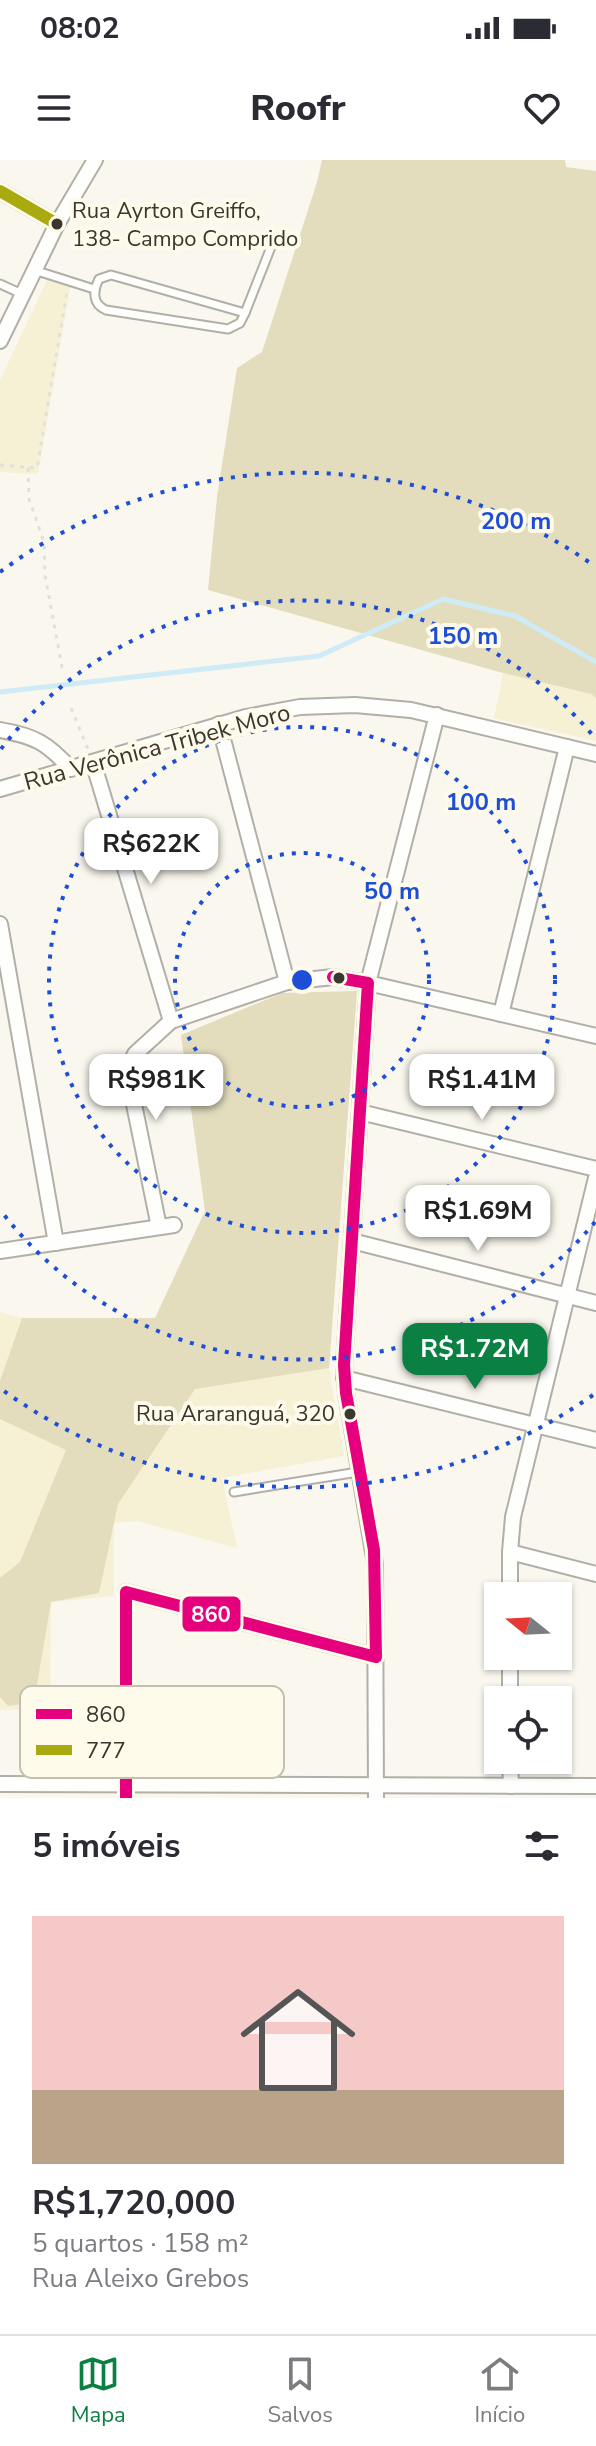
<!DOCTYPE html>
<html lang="pt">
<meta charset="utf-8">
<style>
:root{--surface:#fff;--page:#f7f7f7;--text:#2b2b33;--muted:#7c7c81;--line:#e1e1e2;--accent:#0b8043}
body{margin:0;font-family:"Nunito Sans",sans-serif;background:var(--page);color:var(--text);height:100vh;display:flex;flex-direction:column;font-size:30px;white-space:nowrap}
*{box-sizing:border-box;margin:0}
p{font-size:26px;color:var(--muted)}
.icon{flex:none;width:44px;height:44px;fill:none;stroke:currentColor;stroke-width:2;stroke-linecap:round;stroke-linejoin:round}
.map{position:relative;height:1638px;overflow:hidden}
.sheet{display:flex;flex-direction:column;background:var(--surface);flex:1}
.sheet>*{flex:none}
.needle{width:52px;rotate:288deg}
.fabs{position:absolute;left:484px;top:1422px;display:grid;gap:16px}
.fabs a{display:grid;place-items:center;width:88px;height:88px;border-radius:0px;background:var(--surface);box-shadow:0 2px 6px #0004;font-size:40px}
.price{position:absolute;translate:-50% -68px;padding:0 18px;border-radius:16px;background:#fff;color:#222;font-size:26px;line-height:52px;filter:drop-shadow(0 2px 4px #0008)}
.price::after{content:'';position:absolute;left:50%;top:48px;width:24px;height:18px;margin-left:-12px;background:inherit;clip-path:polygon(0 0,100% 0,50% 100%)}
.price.active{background:var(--accent);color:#fff}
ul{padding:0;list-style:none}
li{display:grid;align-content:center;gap:16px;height:424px;padding:0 32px}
li span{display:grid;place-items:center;height:248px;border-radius:0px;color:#555}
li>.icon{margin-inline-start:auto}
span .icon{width:144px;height:144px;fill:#fffc;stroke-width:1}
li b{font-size:34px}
h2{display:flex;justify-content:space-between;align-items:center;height:96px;padding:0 32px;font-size:34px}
.status{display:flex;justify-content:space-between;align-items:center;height:56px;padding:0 40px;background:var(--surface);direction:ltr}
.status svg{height:22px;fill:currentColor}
header{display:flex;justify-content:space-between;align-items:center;height:104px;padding:0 32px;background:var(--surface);font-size:36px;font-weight:800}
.menu{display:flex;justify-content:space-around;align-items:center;height:112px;border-top:2px solid var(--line);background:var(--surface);font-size:22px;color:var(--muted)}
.menu a{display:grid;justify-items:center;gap:4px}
.menu .active{color:var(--accent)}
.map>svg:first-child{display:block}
.green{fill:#f6f0d5}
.forest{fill:#e3ddbe}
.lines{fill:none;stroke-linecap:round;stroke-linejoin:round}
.stream{stroke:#cfebf6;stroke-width:5}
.service-casing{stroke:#b1afa7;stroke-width:11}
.minor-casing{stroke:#b1afa7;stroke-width:18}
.path{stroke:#e1e0dd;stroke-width:3;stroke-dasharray:4 6;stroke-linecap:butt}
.service{stroke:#fefefc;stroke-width:7}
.minor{stroke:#fefefc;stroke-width:14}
.bus-1-casing{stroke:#fefbea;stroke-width:18}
.bus-2-casing{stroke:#fefbea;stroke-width:18}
.bus-1{stroke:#e5007d;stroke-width:12}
.bus-2{stroke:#a9a910;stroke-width:12}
.ring{fill:none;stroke:#1d4ed8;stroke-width:4;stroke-dasharray:4 8}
.bus-dot{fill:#39372f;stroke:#fefbea;stroke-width:3}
.labels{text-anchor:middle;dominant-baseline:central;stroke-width:8;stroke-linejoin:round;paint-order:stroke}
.bus-label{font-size:22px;fill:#39372f;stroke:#fefbea;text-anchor:start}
.street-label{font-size:24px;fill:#39372f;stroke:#fefbea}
.key{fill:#fefbea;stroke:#c3c0b2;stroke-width:2}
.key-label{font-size:22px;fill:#39372f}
.centre{fill:#1d4ed8;stroke:#fefbea;stroke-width:4}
.ring-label{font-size:24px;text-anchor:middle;font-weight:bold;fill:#1d4ed8;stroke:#fefbea;stroke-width:8;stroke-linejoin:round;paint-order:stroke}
.line-badge{stroke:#fefbea;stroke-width:3}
.badge-label{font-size:22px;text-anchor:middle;font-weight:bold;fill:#fff}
</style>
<div class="status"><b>08:02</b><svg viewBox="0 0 49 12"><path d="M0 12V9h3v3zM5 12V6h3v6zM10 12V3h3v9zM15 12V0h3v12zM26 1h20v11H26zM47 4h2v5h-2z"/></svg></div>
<header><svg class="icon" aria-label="menu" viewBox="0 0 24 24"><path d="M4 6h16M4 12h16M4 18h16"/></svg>Roofr<svg class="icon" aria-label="heart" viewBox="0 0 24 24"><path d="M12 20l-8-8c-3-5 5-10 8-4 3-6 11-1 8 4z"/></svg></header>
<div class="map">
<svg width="596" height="1638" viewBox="0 0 596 1638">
<rect width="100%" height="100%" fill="#faf8ee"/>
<g class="green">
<path d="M47,120L70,127L38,314L0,312V220Z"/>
<path d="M503,513L591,534L596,538V581L494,558Z"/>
<path d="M357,831L329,1208L344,1296L222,1318L237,1388L137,1361L114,1363V1436L51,1442L50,1549L0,1550V1152L22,1158H155L205,1051L181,875L282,833Z"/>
</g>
<g class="forest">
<path d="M322,0H565L566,7L596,11V538L591,534L503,513L208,430L217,337L237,208L262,192L317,22Z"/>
<path d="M357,831L329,1208L195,1229L118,1344L99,1433L51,1442L34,1542L8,1546L0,1537V1418L20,1402L66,1290L0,1259V1221L22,1158H155L205,1051L181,875L282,833Z"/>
</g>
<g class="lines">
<path class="stream" d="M0,532L319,496L443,439L515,456L596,502"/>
<g class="service-casing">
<g id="service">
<path d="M34,110L94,129"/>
<path d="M111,115L245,153L240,163L228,169L106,150C92,144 93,131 99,119Z"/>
<path d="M0,124L22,134"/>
<path d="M245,153L271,87"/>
<path d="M234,1332L358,1312"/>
</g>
</g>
<g class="minor-casing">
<g id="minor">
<path d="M0,31L57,64"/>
<path d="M0,181L57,64L95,0"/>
<path d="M219,564L287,822"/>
<path d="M0,570C35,576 47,583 71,609"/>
<path d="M93,602L171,861"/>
<path d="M0,629L246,557L300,547L355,545L411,550L596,594"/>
<path d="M0,764L56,1083"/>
<path d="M501,854L567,587"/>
<path d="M360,952L596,1009"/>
<path d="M159,1067L127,910L135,894L171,861L287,822L333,817L368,823L596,876"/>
<path d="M352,1081L596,1143"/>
<path d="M0,1091L174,1065"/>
<path d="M344,1218L596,1280"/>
<path d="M510,1392L596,1414"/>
<path d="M510,1436V1392L513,1357L596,1018"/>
<path d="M510,1496V1540"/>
<path d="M510,1600L511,1626"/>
<path d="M0,1624L596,1626"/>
<path d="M126,1638V1432L376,1497"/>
<path d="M376,1638L375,1404L346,1233L344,1205L368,823L437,555"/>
</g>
</g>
<g class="path">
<path d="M0,305L37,308L67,132"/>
<path d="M28,308L29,339L44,382L45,415L63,513"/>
<path d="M71,548L88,589"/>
</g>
<use href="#service" class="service"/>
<use href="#minor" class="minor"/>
<g class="bus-1-casing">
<path id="bus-1" d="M126,1638V1432L376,1497L374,1390L346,1233L344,1205L368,823L333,817"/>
</g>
<g class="bus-2-casing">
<path id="bus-2" d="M0,31L57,64"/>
</g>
<use href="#bus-1" class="bus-1"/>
<use href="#bus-2" class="bus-2"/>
</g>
<g class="ring">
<circle cx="302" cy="820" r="127"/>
<circle cx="302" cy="820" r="253"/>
<path d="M595 1062A380 380 0 0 1 1 1051M1 589A380 380 0 0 1 595 578"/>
<path d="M593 1235A507 507 0 0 1 0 1228M0 412A507 507 0 0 1 593 405"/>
</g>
<g class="bus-dot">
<circle cx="57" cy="64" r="7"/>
<circle cx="339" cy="818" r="7"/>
<circle cx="350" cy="1254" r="7"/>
</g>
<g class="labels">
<g class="bus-label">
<text x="72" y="51">Rua Ayrton Greiffo,<tspan x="72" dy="28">138- Campo Comprido</tspan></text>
<text x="335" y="1254" text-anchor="end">Rua Araranguá, 320</text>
</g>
<g class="street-label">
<text transform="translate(157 587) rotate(-15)">Rua Verônica Tribek Moro</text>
</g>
</g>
<rect x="20" y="1526" width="264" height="92" rx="12" class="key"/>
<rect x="36" y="1549" width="36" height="10" fill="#e5007d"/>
<rect x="36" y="1585" width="36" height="10" fill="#a9a910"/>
<g class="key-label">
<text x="86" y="1562">860</text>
<text x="86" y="1598">777</text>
</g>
<circle cx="302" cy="820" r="12" class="centre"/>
<g class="ring-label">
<text x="516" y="369">200 m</text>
<text x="463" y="484">150 m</text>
<text x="481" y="650">100 m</text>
<text x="392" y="739">50 m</text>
</g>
<rect class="line-badge" x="181" y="1435" width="61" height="38" rx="8" fill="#e5007d"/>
<g class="badge-label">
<text x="211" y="1462">860</text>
</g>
</svg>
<div class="fabs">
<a><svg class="needle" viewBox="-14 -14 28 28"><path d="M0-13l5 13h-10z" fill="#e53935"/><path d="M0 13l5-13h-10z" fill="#7c7c81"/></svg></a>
<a><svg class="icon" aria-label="locate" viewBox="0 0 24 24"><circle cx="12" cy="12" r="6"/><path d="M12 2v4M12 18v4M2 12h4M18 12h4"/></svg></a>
</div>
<b class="price" style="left:151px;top:726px">R$622K</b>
<b class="price" style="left:156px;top:962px">R$981K</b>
<b class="price" style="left:482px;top:962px">R$1.41M</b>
<b class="price" style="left:478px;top:1093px">R$1.69M</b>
<b class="price active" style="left:475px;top:1231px">R$1.72M</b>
</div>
<section class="sheet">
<h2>5 imóveis<svg class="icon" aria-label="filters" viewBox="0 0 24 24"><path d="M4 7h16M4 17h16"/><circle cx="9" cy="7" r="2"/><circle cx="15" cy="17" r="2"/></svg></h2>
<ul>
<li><span style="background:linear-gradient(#f6c9c9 70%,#b9a48a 0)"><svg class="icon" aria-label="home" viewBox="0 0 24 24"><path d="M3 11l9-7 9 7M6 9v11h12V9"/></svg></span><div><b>R$1,720,000</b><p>5 quartos · 158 m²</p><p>Rua Aleixo Grebos</p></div></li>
</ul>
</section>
<nav class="menu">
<a class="active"><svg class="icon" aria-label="map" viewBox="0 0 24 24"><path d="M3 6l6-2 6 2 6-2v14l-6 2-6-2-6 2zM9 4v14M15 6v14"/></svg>Mapa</a>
<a><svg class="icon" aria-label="saved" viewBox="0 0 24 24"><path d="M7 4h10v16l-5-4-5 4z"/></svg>Salvos</a>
<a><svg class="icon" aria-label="home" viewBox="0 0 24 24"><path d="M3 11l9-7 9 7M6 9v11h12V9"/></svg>Início</a>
</nav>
